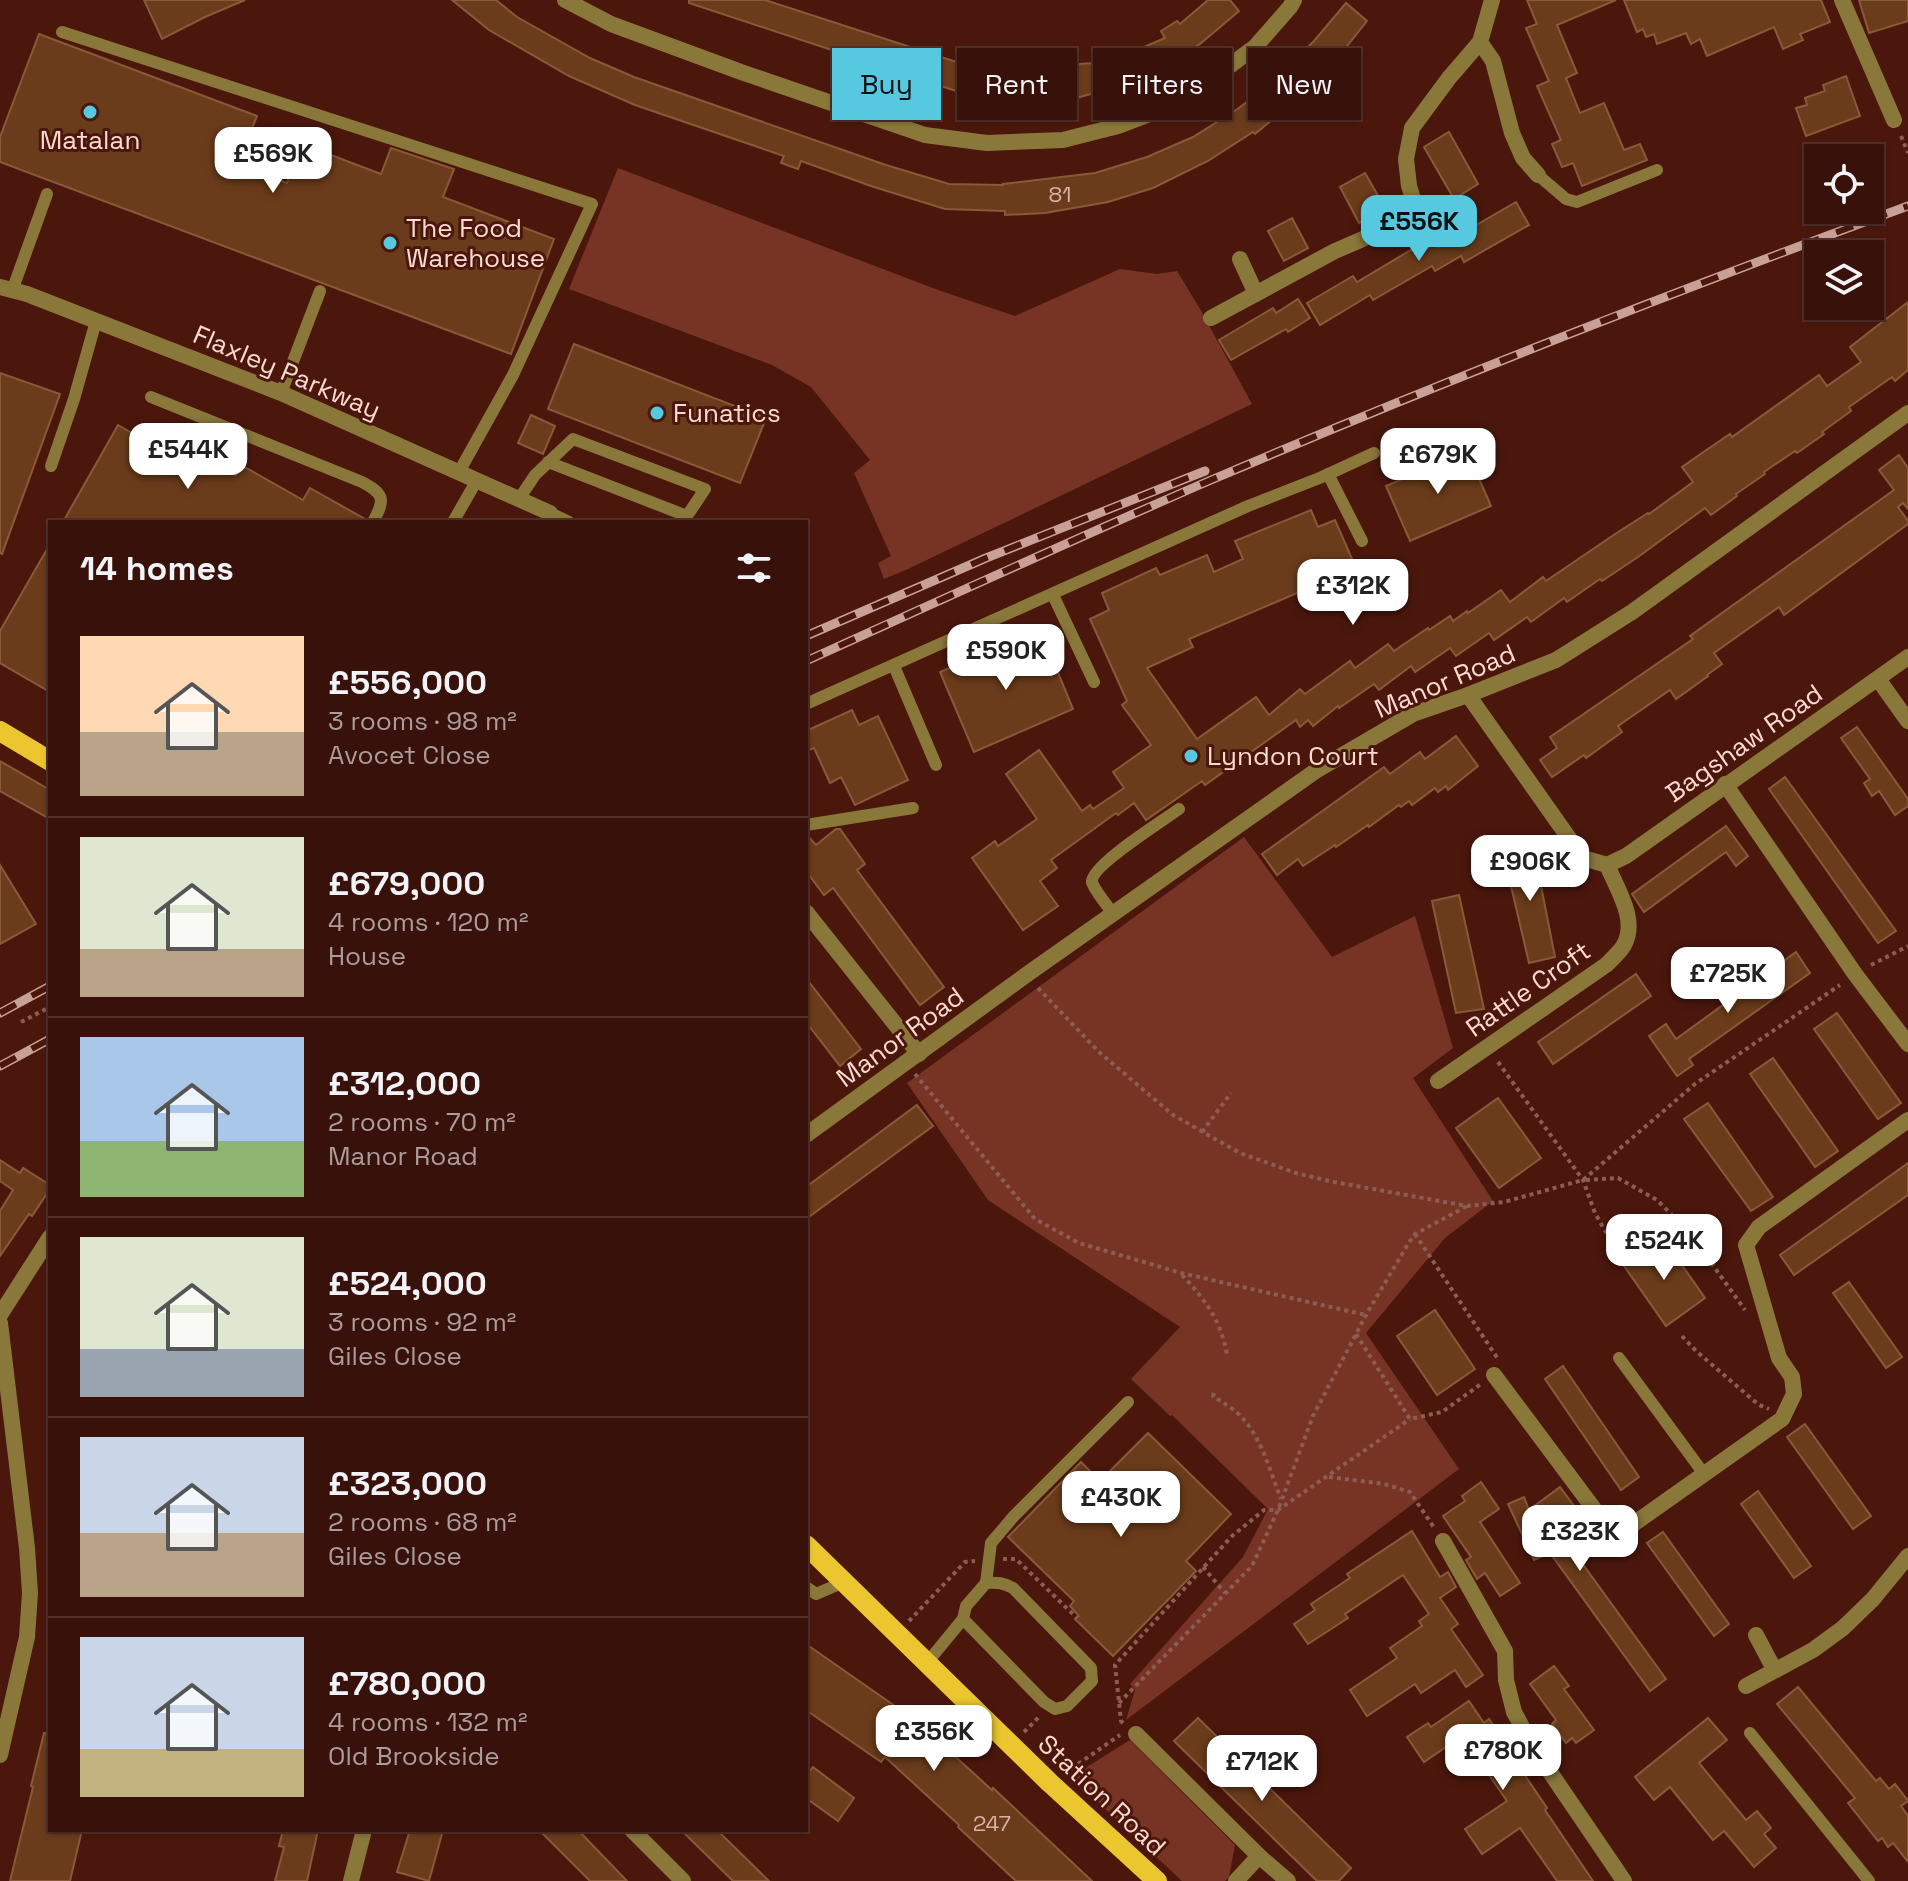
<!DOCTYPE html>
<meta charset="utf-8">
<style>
:root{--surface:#38110a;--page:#3f1a13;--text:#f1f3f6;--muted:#ab9d9c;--line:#52312b;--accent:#56c9e1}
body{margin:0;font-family:"Space Grotesk",sans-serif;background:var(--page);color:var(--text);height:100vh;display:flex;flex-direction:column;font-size:30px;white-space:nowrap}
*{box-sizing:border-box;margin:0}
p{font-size:26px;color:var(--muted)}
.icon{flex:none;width:44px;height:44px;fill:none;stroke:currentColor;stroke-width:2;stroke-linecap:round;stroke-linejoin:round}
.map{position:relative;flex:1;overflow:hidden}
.side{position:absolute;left:48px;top:520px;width:760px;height:1312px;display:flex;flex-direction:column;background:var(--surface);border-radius:0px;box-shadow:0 2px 6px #0004,0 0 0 2px var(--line)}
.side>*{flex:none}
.guide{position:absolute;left:832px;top:48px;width:760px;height:72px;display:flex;gap:16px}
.tools{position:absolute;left:1804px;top:144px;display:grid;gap:16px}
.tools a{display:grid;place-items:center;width:80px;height:80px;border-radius:0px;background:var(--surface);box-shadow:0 2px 6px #0004,0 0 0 2px var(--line);font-size:40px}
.price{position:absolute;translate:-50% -68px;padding:0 18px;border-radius:16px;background:#fff;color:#222;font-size:26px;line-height:52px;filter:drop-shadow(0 2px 4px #0008)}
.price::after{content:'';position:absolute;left:50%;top:48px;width:24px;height:18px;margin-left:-12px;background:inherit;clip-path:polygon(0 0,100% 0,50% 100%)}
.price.current{background:var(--accent);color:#111}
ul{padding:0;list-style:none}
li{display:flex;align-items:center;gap:24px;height:200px;padding:0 32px}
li+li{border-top:2px solid var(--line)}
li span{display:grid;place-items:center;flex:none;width:224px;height:160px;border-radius:0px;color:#555}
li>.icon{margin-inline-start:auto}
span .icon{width:96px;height:96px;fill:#fffc;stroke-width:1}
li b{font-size:34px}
h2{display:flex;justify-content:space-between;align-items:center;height:96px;padding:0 32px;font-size:34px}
.pill{padding:0 28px;border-radius:0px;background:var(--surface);box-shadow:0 2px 6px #0004,0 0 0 2px var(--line);font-size:28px;line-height:72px}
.pill.current{background:var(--accent);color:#111}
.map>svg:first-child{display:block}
.green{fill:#773425}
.building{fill:#6b3c1b;stroke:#8a5938;stroke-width:2}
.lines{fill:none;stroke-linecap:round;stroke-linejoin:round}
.path{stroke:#8b5d53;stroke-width:4;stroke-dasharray:4 4;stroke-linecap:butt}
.service{stroke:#8a783b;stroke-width:12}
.minor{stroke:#8a783b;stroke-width:16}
.primary{stroke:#ecc62f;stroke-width:20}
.rail-casing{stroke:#c8a097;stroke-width:9}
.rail{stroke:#4b170d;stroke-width:6;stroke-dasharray:18;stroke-linecap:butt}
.poi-dot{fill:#56c9e1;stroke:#4b170d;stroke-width:3}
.labels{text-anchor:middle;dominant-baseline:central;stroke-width:6;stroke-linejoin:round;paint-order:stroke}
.number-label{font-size:22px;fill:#d8b2a4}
.poi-label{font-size:26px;fill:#fcd9d1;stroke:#4b170d;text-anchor:start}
.street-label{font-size:26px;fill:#fcd9d1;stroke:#4b170d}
</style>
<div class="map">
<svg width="1908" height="1881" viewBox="0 0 1908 1881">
<rect width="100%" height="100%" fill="#4b170d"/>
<g class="green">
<path d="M618,168L938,290L1015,316L1120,269L1157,274L1177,271L1200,309L1252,404L908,569L884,579L878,563L891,556L854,473L870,460L811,387L772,365L569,289Z"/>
<path d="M1244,837L1332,957L1415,916L1453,1048L1413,1078L1493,1201L1445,1238L1366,1333L1459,1469L1126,1720L1135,1690L1130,1684L1243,1557L1268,1509L1172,1415L1170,1416L1131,1379L1180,1327L988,1200L907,1083Z"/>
<path d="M1130,1740L1235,1845L1229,1877L1225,1881H1182L1071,1777Z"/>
</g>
<g class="building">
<path d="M144,0H245L205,17L162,39Z"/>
<path d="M452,0H496L517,17L590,58L634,77L886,165L949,184L1003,185V184L1095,173L1147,157L1193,137L1239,108L1272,82L1314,41L1346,3L1367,21L1340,55L1347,61L1307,100L1302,95L1255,134L1253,132L1208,161L1153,188L1108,202L1045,213L1005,215V211L945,209L874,187L801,161L798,169L781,163L784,156L635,105L569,76L489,30Z"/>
<path d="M689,0H765L972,67L973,64L1020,76L1048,75V66L1094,63L1096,68L1165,38L1161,31L1177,21L1180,24L1208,0H1230L1239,11L1200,44L1157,70L1119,86L1073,99L1010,102L957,88L956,91L689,3Z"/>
<path d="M1527,0H1616L1557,25L1577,73L1566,78L1580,113L1604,103L1624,150L1640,144L1647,160L1582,186L1573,163L1562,167L1552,144L1561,140L1537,86L1549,81L1526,28L1537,24Z"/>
<path d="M1624,0H1821L1830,22L1800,34L1803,40L1783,49L1774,27L1707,56L1700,39L1691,44L1686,33L1657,44L1654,34L1646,37L1643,29L1637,32Z"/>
<path d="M1859,0H1908V21L1869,33Z"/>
<path d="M39,34L257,116L238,164L287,183L302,144L381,174L391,148L454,169L443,197L554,239L511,354L0,162V137Z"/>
<path d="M1846,76L1860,116L1806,136L1796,108L1807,105L1805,98L1825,91L1823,85Z"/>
<path d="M1449,132L1478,184L1454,199L1424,147Z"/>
<path d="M1365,173L1385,208L1359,223L1340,187Z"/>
<path d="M1516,202L1529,225L1464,262L1461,256L1435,271L1432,266L1373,300L1370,295L1320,325L1307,303L1353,276L1357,282L1421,244L1424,250L1436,243L1438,247Z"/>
<path d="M1292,218L1308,248L1284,261L1268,231Z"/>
<path d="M1298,299L1310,318L1288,332L1286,329L1231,360L1219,340L1273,308L1276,313Z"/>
<path d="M1908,302V370L1895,381L1892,377L1849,407L1851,411L1822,432L1824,434L1797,453L1795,451L1764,472L1765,474L1736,494L1737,496L1711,515L1705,508L1638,557L1602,581L1600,579L1567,602L1564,598L1531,622L1527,617L1494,640L1489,633L1456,656L1450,648L1415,672L1411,666L1379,690L1374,684L1339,708L1338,706L1313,726L1308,720L1300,727L1296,720L1205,785L1202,781L1146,820L1134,803L1118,815L1116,813L1051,860L1057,868L1040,881L1058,906L1023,930L972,858L995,841L998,846L1037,819L1006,774L1039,750L1082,811L1090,805L1093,809L1124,788L1113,772L1151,745L1122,705L1127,701L1090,619L1109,610L1102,593L1156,568L1160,575L1207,555L1214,572L1243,559L1235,541L1311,510L1318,527L1335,520L1356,568L1189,639L1193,647L1147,668L1197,739L1256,697L1269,715L1300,689L1305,694L1350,661L1355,668L1388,644L1394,651L1428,628L1429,630L1450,616L1453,621L1467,611L1468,613L1501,590L1510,602L1543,577L1546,581L1615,534L1648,513L1649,514L1693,482L1682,467L1702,453L1730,434L1732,437L1819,375L1827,386L1861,362L1850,347Z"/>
<path d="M574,344L766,418L740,483L548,409Z"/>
<path d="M0,373L60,394L2,554L0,553Z"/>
<path d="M531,415L555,426L543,454L518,443Z"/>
<path d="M118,425L183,462L190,449L236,475L241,465L303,500L310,488L365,519L364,522H63Z"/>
<path d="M1467,451L1491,506L1410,541L1386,486Z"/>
<path d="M1899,455L1908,468V509L1903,503L1898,507L1908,521V524L1784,615L1779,607L1714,653L1722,664L1707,675L1708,676L1676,699L1670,690L1618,726L1622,732L1586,758L1584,755L1552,777L1540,760L1557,748L1550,737L1693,639L1690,636L1894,490L1879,470Z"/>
<path d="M50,544V692L0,663V631Z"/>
<path d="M1019,638L1025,652L1046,643L1073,709L974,752L940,672Z"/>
<path d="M852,710L859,725L878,716L908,780L855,805L841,777L830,783L814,748L806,751V731Z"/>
<path d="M1857,727L1908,799V806L1895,815L1879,791L1872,796L1864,783L1870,779L1841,738Z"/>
<path d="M1456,736L1478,766L1448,790L1446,786L1438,792L1435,788L1412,805L1409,801L1401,807L1399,805L1369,827L1368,825L1336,847L1335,845L1303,866L1298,859L1277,875L1262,854L1384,767L1390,774L1420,752L1425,759Z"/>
<path d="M0,761L50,790V819L0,791Z"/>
<path d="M1785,777L1896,931L1878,943L1769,789Z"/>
<path d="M1726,826L1748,856L1736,866L1726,852L1644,912L1632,894Z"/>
<path d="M836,829H840L865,864L857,870L944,987L920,1005L833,888L824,895L806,871V834L816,845Z"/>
<path d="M1533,845L1555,957L1529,963L1503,852Z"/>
<path d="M0,865L36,924L0,944Z"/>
<path d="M1459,895L1484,1009L1456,1013L1432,901Z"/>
<path d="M1796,952L1810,973L1689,1059L1693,1065L1677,1076L1649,1036L1666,1024L1676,1039Z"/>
<path d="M1636,974L1651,996L1553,1064L1538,1042Z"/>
<path d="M806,978L861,1049L840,1066L806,1022Z"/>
<path d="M1837,1013L1901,1103L1878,1119L1814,1029Z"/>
<path d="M1773,1058L1838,1151L1815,1167L1750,1074Z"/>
<path d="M1498,1098L1541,1158L1499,1188L1456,1128Z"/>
<path d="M1708,1103L1773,1197L1751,1211L1684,1119Z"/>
<path d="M917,1105L933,1126L806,1219V1187Z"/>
<path d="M0,1160L20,1173L23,1168L50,1185V1189L32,1216L29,1214L0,1256V1211L13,1190L0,1181Z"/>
<path d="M1908,1163V1195L1794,1275L1780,1255Z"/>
<path d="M1663,1238L1705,1298L1666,1326L1624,1266Z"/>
<path d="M1849,1282L1902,1357L1886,1368L1833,1293Z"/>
<path d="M1435,1310L1475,1369L1437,1395L1397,1336Z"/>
<path d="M1563,1366L1639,1477L1621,1490L1545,1379Z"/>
<path d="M1805,1424L1871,1516L1853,1529L1787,1437Z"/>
<path d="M1148,1433L1231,1514L1186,1561L1196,1571L1113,1656L1075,1619L1079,1616L1070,1606L1074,1601L1008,1537L1081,1462L1100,1481Z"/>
<path d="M1481,1482L1499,1509L1480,1522L1520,1583L1500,1596L1485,1573L1477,1579L1466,1560L1471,1557L1443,1516L1465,1501L1462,1496Z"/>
<path d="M1560,1487L1583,1518L1561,1534L1666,1679L1650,1691L1550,1553L1534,1560L1508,1504L1524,1497L1529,1510Z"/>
<path d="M1758,1491L1811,1566L1794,1578L1741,1504Z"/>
<path d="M1412,1531L1440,1577L1448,1572L1456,1587L1440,1598L1458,1624L1451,1629L1483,1675L1466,1687L1455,1670L1421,1693L1415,1684L1367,1716L1350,1690L1397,1658L1390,1648L1422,1626L1419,1621L1429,1614L1403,1575L1345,1614L1348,1618L1308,1644L1294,1624L1315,1610L1311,1604L1350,1578L1347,1574Z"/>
<path d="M1663,1532L1729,1624L1714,1636L1647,1543Z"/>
<path d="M806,1644L915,1720L992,1790L993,1788L1092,1881H1016L958,1827L959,1825L885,1757L881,1762L806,1710Z"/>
<path d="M1554,1666L1569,1686L1564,1689L1594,1730L1576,1743L1572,1738L1566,1743L1552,1724L1556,1720L1530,1684Z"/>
<path d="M1798,1687L1876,1781L1880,1778L1889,1789L1895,1784L1908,1801L1901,1806L1908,1816V1862L1893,1843L1888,1847L1882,1838L1878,1841L1848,1803L1855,1798L1777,1704Z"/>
<path d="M1469,1701L1484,1723L1489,1719L1503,1739L1501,1740L1547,1808L1545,1810L1593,1881H1557L1520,1828L1482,1854L1465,1829L1507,1801L1462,1736L1424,1762L1407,1737L1428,1723L1431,1727Z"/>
<path d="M1198,1718L1351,1868L1339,1881H1317L1174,1741Z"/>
<path d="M1708,1718L1727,1740L1699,1763L1746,1820L1757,1811L1771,1828L1764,1834L1776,1848L1754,1867L1724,1831L1713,1840L1670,1787L1654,1800L1635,1777Z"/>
<path d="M44,1733L50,1734V1830H82L70,1881H10L33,1787L31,1786Z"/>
<path d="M813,1767L854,1798L838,1821L806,1798V1775Z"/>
<path d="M283,1830H318L307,1881H275L284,1847L279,1846Z"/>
<path d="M410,1830H443L429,1881L397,1872Z"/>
<path d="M539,1830H578L627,1881H590Z"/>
<path d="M681,1830H717L769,1881H733Z"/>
</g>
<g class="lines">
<g class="path">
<path d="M1901,136L1908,153"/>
<path d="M1871,965L1908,946"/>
<path d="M1038,988L1099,1052L1173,1115L1240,1153L1296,1173L1329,1181L1467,1206L1504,1202L1583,1180L1695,1084L1840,985"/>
<path d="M21,1022L50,1007"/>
<path d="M1498,1062L1583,1180L1595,1213L1611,1241L1627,1263"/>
<path d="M915,1074L1035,1219L1079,1243L1181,1273L1366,1315"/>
<path d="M1202,1132L1231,1093"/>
<path d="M1586,1180L1618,1178L1657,1200L1689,1232L1745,1310"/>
<path d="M1415,1234L1498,1359"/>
<path d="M1182,1275C1204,1298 1222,1322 1227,1355"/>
<path d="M1356,1334L1410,1419L1442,1412L1481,1384"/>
<path d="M1682,1336L1696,1351L1759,1405L1769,1409"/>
<path d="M1214,1393L1213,1396C1220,1401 1227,1405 1234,1410C1260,1431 1269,1469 1281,1499"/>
<path d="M1329,1477L1384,1484L1410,1492L1435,1529"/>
<path d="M1003,1559H1016L1077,1618"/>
<path d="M1203,1567L1225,1593"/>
<path d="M909,1621L965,1562L975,1561"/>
<path d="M1119,1703L1252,1566L1278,1510L1313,1416L1366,1315L1408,1244L1415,1234L1467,1206"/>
<path d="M1123,1723L1121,1721L1115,1665L1232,1536L1264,1510H1278L1410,1419"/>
<path d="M1024,1732L1040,1716"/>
<path d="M1065,1773L1120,1735"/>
</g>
<g class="service">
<path d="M62,32L592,204L513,375L459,472"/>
<path d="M1538,175L1566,199L1577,202L1657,170"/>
<path d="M12,291L47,194"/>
<path d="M281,393L320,291"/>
<path d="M151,397L362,482C385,494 385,500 373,522"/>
<path d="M51,466L74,399L96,321"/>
<path d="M1328,474L1362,541"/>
<path d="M519,499L535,475L573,439L705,489L687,516L548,462"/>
<path d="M550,513L569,522"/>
<path d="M453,522L477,480"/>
<path d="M1053,595L1094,682"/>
<path d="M894,666L936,765"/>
<path d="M806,704L1248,506L1322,477L1374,453"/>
<path d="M806,825L913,808"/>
<path d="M1113,914C1108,906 1094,890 1092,882C1090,866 1164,820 1179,809"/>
<path d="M1619,1358L1704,1474"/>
<path d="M986,1583L991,1543L1014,1516L1128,1402"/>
<path d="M806,1587L816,1594L844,1582"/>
<path d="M926,1664L963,1619L966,1606L986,1583C997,1582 1004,1583 1013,1588L1091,1668L1092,1681L1067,1706L1055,1709L1044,1702L963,1619"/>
<path d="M1750,1733L1869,1881"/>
</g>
<g class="minor">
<path d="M565,0L611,24L741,72L925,135L987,143L1063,140L1118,126L1181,102L1255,47L1290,7L1294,0"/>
<path d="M1492,0L1480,42L1493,61L1512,133L1523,158L1538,175"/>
<path d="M1842,0L1894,120"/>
<path d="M1418,215L1444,224"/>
<path d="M1240,259L1256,294"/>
<path d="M0,287L27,294L281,393L550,513"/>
<path d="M1211,318L1335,251L1418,215L1409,186L1406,159L1412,128L1449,78L1480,42"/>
<path d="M1878,679L1908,721"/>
<path d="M1725,784L1855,974L1908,1044"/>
<path d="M1607,865L1626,856L1908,657"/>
<path d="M806,912L919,1054"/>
<path d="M1438,1081L1606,965C1612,959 1620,952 1624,945C1638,920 1617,889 1607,865L1583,858L1468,695"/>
<path d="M806,1135L1026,975L1317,770L1413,714L1468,695L1556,660L1632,612L1908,413"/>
<path d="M0,1315L50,1237"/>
<path d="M0,1323L27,1548L30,1593L27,1637L0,1755"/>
<path d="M1494,1375L1600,1517L1615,1524L1632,1525L1782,1419L1794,1394L1792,1377L1779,1358L1746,1245L1759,1227L1908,1120"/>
<path d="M1443,1541L1505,1651L1506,1680L1514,1712L1533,1747L1624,1881"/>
<path d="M1756,1635L1774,1669"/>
<path d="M1746,1686L1813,1650L1843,1628L1873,1599L1908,1556"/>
<path d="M1136,1734L1259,1856L1288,1881"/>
<path d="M632,1830L683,1881"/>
<path d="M351,1881L364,1830"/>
<path d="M1236,1881L1259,1856"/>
</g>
<g class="primary">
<path d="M0,731L50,761"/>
<path d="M806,1545L1050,1783L1157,1881"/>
</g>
<g class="rail-casing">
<g id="rail">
<path d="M806,636L986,558L1205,471"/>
<path d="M806,661C938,601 1071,541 1204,483C1436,384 1671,293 1908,206"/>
<path d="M0,1013L50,986"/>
<path d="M0,1066L50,1039"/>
</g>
</g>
<use href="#rail" class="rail"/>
</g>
<g class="poi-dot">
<circle cx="90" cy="112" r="8"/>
<circle cx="390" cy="243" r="8"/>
<circle cx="657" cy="413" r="8"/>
<circle cx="1191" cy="756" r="8"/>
</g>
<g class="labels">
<g class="number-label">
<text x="1060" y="194">81</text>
<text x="992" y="1823">247</text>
</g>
<g class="poi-label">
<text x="90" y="140" text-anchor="middle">Matalan</text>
<text x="406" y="228">The Food<tspan x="406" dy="30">Warehouse</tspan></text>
<text x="673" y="413">Funatics</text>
<text x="1207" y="756">Lyndon Court</text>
</g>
<g class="street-label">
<text transform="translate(287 372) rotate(23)">Flaxley Parkway</text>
<text transform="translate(1445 681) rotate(-23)">Manor Road</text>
<text transform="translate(1744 743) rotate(-35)">Bagshaw Road</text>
<text transform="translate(1528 989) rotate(-35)">Rattle Croft</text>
<text transform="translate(900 1037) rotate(-36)">Manor Road</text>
<text transform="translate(1102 1795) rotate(43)">Station Road</text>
</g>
</g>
</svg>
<div class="tools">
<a><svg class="icon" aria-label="locate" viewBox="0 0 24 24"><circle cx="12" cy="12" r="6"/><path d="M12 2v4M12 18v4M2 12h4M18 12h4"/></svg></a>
<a><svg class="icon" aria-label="layers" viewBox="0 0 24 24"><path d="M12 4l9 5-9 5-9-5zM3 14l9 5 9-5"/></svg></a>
</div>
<b class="price" style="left:273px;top:195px">£569K</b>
<b class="price current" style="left:1419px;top:263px">£556K</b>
<b class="price" style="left:188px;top:491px">£544K</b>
<b class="price" style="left:1438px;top:496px">£679K</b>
<b class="price" style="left:1353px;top:627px">£312K</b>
<b class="price" style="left:1006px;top:692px">£590K</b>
<b class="price" style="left:1530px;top:903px">£906K</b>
<b class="price" style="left:1728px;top:1015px">£725K</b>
<b class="price" style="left:1664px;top:1282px">£524K</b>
<b class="price" style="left:1121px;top:1539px">£430K</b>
<b class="price" style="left:1580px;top:1573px">£323K</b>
<b class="price" style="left:934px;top:1773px">£356K</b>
<b class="price" style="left:1503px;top:1792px">£780K</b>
<b class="price" style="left:1262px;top:1803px">£712K</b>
<div class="guide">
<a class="pill current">Buy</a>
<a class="pill">Rent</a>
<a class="pill">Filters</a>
<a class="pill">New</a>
</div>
<section class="side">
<h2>14 homes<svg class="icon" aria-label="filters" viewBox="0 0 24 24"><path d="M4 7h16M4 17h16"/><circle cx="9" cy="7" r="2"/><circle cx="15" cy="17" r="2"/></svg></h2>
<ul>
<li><span style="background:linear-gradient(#ffd9b3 60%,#b9a48a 0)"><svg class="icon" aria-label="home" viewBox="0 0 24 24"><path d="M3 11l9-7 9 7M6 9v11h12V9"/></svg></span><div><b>£556,000</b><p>3 rooms · 98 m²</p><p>Avocet Close</p></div></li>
<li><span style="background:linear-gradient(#dfe7d0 70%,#b9a48a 0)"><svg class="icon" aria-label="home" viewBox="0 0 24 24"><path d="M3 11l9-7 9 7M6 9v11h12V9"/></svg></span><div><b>£679,000</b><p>4 rooms · 120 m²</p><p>House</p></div></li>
<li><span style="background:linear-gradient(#a9c7e8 65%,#8fb573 0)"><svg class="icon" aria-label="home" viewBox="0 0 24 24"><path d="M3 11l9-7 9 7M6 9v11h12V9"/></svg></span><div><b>£312,000</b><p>2 rooms · 70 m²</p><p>Manor Road</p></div></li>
<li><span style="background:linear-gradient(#dfe7d0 70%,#9aa5b1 0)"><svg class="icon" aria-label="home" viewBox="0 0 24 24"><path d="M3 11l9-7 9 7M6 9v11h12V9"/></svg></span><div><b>£524,000</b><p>3 rooms · 92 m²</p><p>Giles Close</p></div></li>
<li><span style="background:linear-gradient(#c9d6e8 60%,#b9a48a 0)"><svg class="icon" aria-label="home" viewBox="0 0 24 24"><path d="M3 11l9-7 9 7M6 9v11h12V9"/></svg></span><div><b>£323,000</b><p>2 rooms · 68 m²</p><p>Giles Close</p></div></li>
<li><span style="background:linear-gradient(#c9d6e8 70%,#c2b280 0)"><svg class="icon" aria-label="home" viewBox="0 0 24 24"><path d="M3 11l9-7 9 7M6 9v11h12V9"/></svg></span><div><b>£780,000</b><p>4 rooms · 132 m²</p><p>Old Brookside</p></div></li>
</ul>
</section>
</div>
